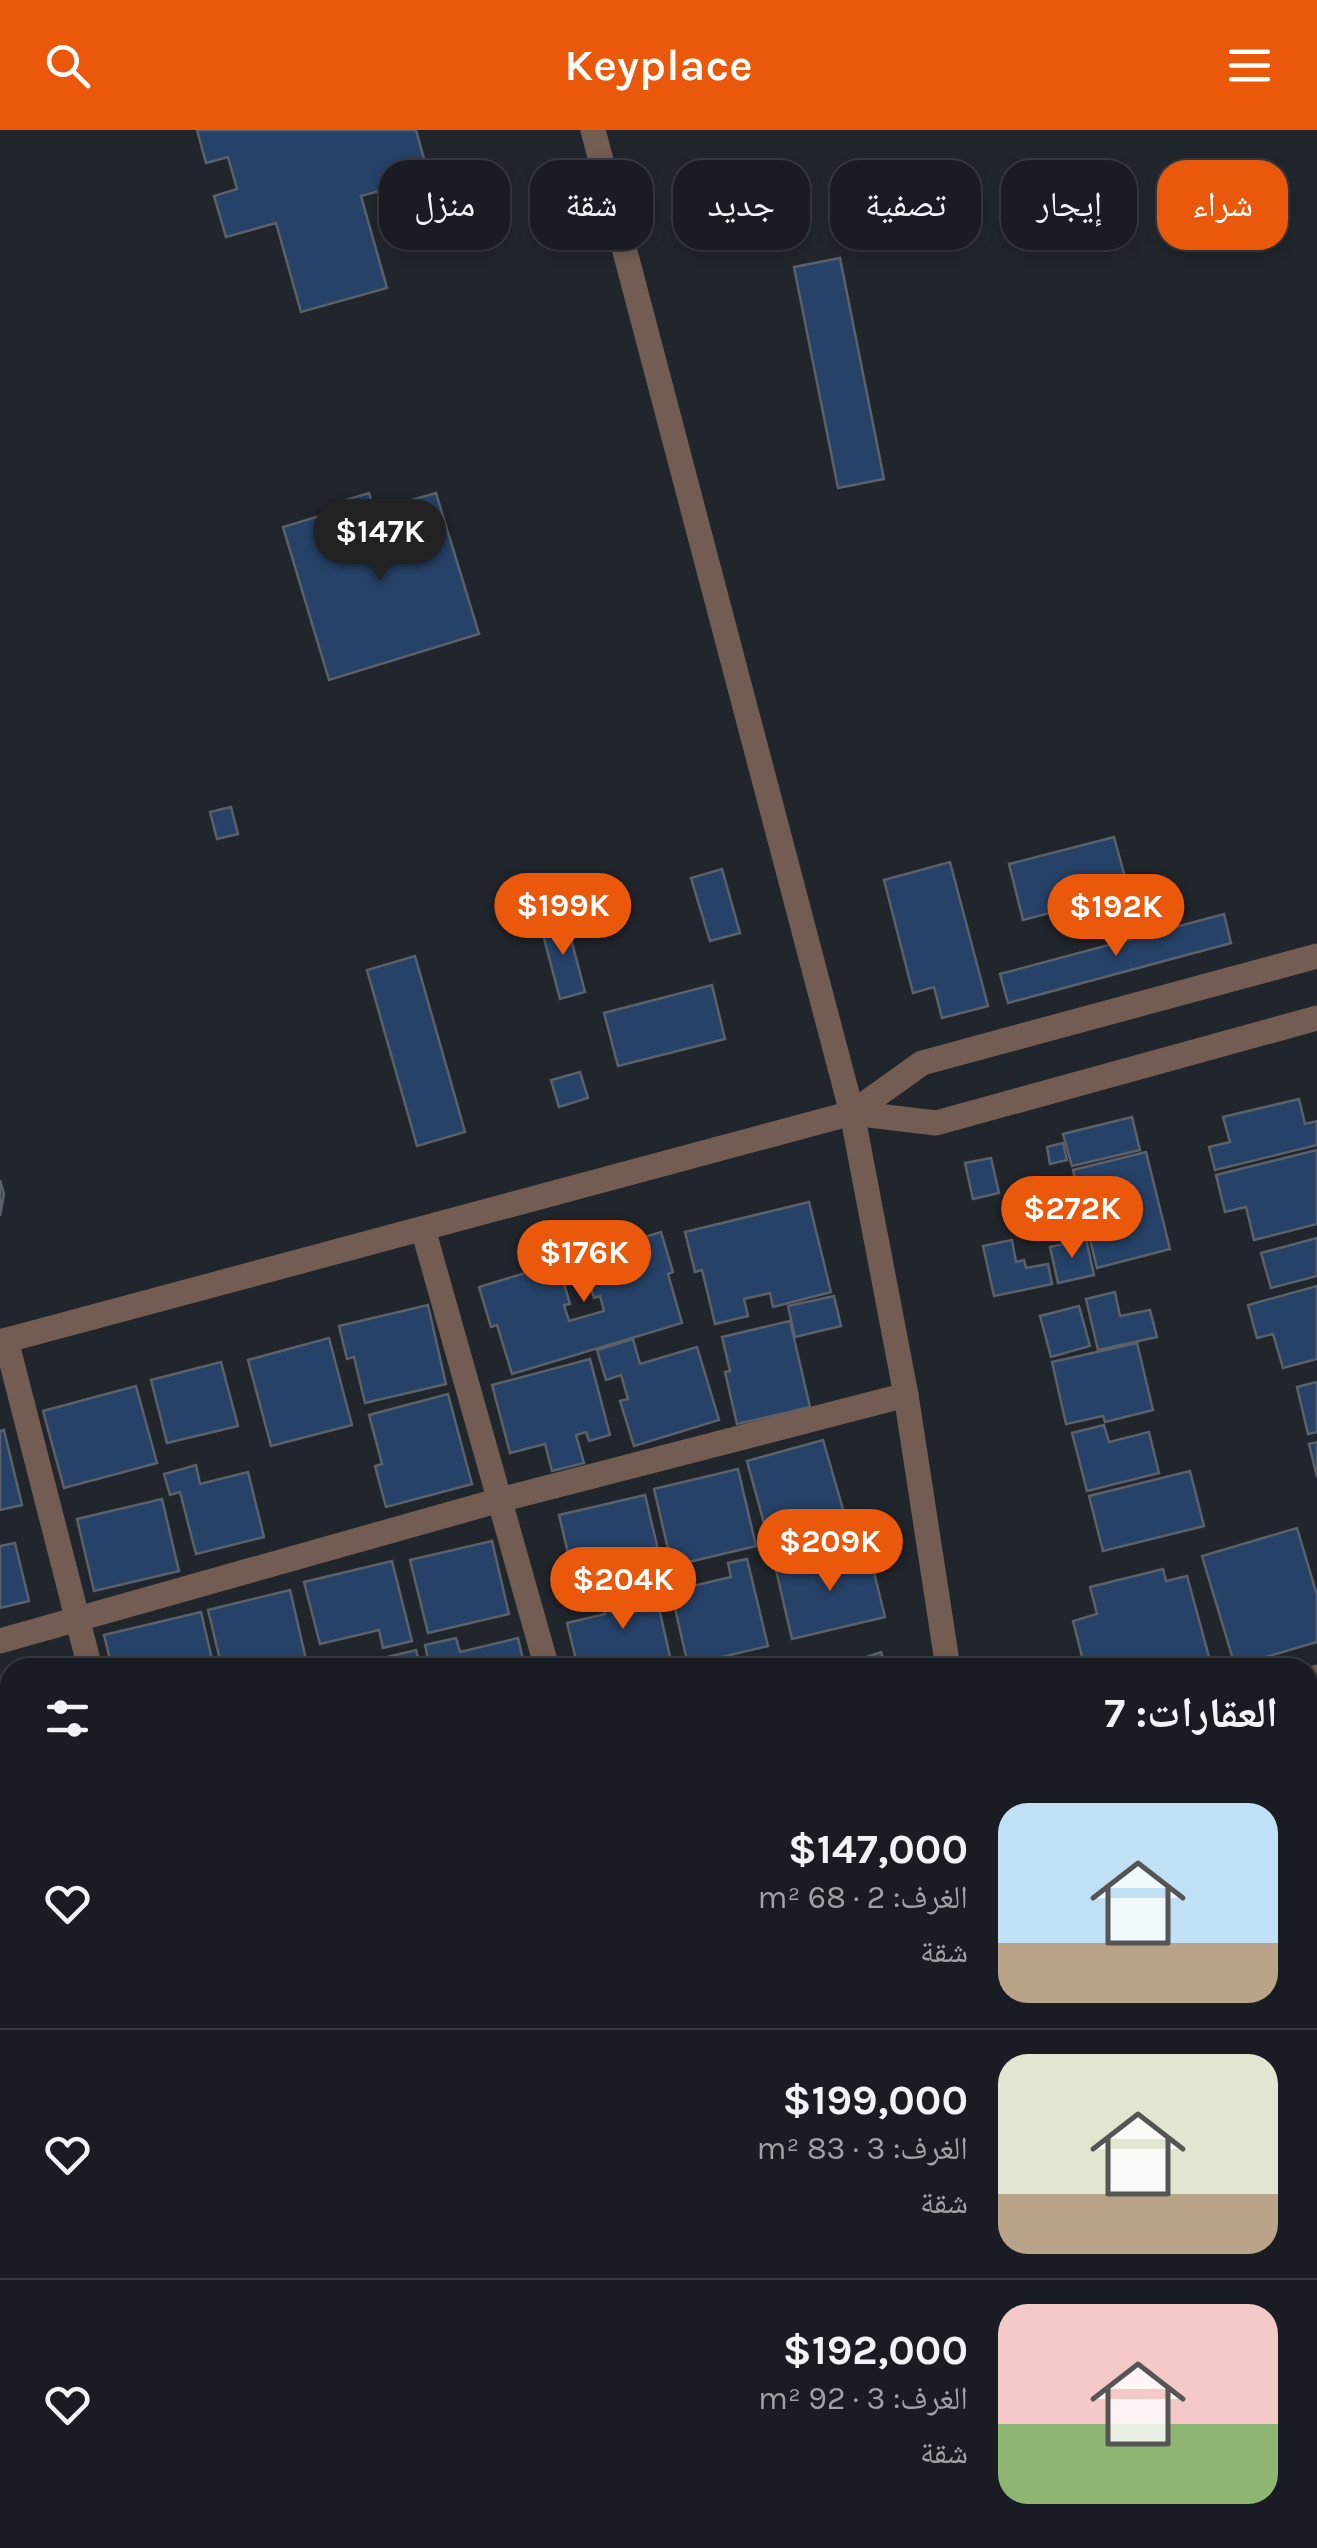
<!DOCTYPE html>
<html lang="ar">
<meta charset="utf-8">
<style>
:root{--surface:#191c22;--page:#26292f;--text:#f1f3f6;--muted:#9fa1a5;--line:#373a40;--accent:#ea580c}
body{margin:0;font-family:Karla,"Noto Naskh Arabic",sans-serif;background:var(--page);color:var(--text);direction:rtl;height:100vh;display:flex;flex-direction:column;font-size:38px;white-space:nowrap}
*{box-sizing:border-box;margin:0}
p{font-size:32px;color:var(--muted)}
.icon{flex:none;width:55px;height:55px;fill:none;stroke:currentColor;stroke-width:2;stroke-linecap:round;stroke-linejoin:round}
.map{position:relative;flex:1;overflow:hidden;direction:ltr}
.sheet{position:absolute;left:0px;top:1528px;width:1318px;height:892px;display:flex;flex-direction:column;background:var(--surface);border-radius:30px 30px 0 0;box-shadow:0 5px 15px #0003,0 0 0 2px var(--line);direction:rtl}
.sheet>*{flex:none}
.hud{position:absolute;left:30px;top:30px;width:1258px;height:90px;direction:rtl;display:flex;gap:20px}
.price{position:absolute;translate:-50% -85px;padding:0 22px;border-radius:35px;background:var(--accent);color:#fff;font-size:32px;line-height:65px;filter:drop-shadow(0 2px 5px #0008)}
.price::after{content:'';position:absolute;left:50%;top:60px;width:30px;height:22px;margin-left:-15px;background:inherit;clip-path:polygon(0 0,100% 0,50% 100%)}
.price.on{background:#222;color:#fff}
ul{padding:0;list-style:none}
li{display:flex;align-items:center;gap:30px;height:250px;padding:0 40px}
li+li{border-top:2px solid var(--line)}
li span{display:grid;place-items:center;flex:none;width:280px;height:200px;border-radius:30px;color:#555}
li>.icon{margin-inline-start:auto}
span .icon{width:120px;height:120px;fill:#fffc;stroke-width:1}
li b{font-size:42px}
h2{display:flex;justify-content:space-between;align-items:center;height:120px;padding:0 40px;font-size:42px}
.pill{padding:0 35px;border-radius:30px;background:var(--surface);box-shadow:0 5px 15px #0003,0 0 0 2px var(--line);font-size:35px;line-height:90px}
.pill.on{background:var(--accent);color:#fff}
header{display:flex;justify-content:space-between;align-items:center;height:130px;padding:0 40px;background:var(--accent);color:#fff;font-size:45px;font-weight:600}
.map>svg:first-child{display:block}
.building{fill:#264268;stroke:#5b6169;stroke-width:2.5}
.lines{fill:none;stroke-linecap:round;stroke-linejoin:round}
.minor{stroke:#735d52;stroke-width:25}
.tertiary{stroke:#735d52;stroke-width:25}
</style>
<header><svg class="icon" aria-label="menu" viewBox="0 0 24 24"><path d="M4 6h16M4 12h16M4 18h16"/></svg>Keyplace<svg class="icon" aria-label="search" viewBox="0 0 24 24"><circle cx="10" cy="10" r="6"/><path d="M15 15l6 6"/></svg></header>
<div class="map">
<svg width="1317" height="2418" viewBox="0 0 1317 2418">
<rect width="100%" height="100%" fill="#21262d"/>
<g class="building">
<path d="M197,0H416L429,47L361,66L387,158L301,182L276,93L226,107L214,66L237,59L228,27L206,33Z"/>
<path d="M840,128L884,349L838,358L794,137Z"/>
<path d="M369,363L375,382L388,377L393,393L416,386L411,370L436,363L479,504L329,550L283,397L326,384L329,395L347,390L342,371Z"/>
<path d="M231,677L238,704L217,709L210,682Z"/>
<path d="M1114,707L1129,762L1023,790L1009,734Z"/>
<path d="M950,732L988,876L942,888L934,857L913,863L884,750Z"/>
<path d="M722,739L740,803L710,811L691,748Z"/>
<path d="M1224,784L1231,813L1008,873L1000,844Z"/>
<path d="M565,786L585,862L560,869L540,793Z"/>
<path d="M415,826L465,1002L417,1016L367,840Z"/>
<path d="M712,855L725,909L618,936L604,883Z"/>
<path d="M580,942L588,968L559,977L551,950Z"/>
<path d="M1299,969L1305,994L1317,991V1015L1215,1040L1209,1017L1230,1012L1223,987Z"/>
<path d="M1132,987L1140,1020L1072,1036L1063,1004Z"/>
<path d="M1063,1013L1067,1030L1050,1034L1047,1017Z"/>
<path d="M1317,1020V1094L1254,1110L1246,1077L1225,1082L1216,1045Z"/>
<path d="M1146,1022L1170,1119L1097,1138L1073,1040Z"/>
<path d="M991,1028L999,1063L973,1069L965,1033Z"/>
<path d="M0,1050L4,1064L0,1086Z"/>
<path d="M809,1072L831,1162L773,1177L770,1163L744,1169L748,1186L715,1194L702,1140L695,1142L685,1102Z"/>
<path d="M661,1102L673,1142L668,1144L682,1193L512,1244L497,1195L491,1197L479,1157L558,1133L570,1174L564,1175L569,1191L604,1181L600,1166L594,1168L581,1126Z"/>
<path d="M1317,1108V1146L1271,1158L1261,1123Z"/>
<path d="M1086,1109L1094,1145L1058,1153L1050,1117Z"/>
<path d="M1012,1110L1016,1132L1024,1130L1026,1138L1048,1134L1052,1154L994,1166L983,1116Z"/>
<path d="M1317,1156V1229L1283,1238L1273,1204L1257,1208L1248,1175Z"/>
<path d="M1115,1162L1120,1186L1150,1180L1157,1207L1098,1220L1086,1169Z"/>
<path d="M834,1166L841,1196L795,1207L788,1176Z"/>
<path d="M428,1175L446,1254L365,1273L354,1227L347,1229L339,1196Z"/>
<path d="M1079,1176L1090,1216L1051,1227L1040,1186Z"/>
<path d="M790,1191L810,1277L737,1294L725,1242L730,1241L722,1207Z"/>
<path d="M329,1208L352,1295L271,1316L248,1230Z"/>
<path d="M633,1209L640,1234L697,1217L719,1290L634,1316L620,1271L628,1269L621,1245L606,1250L597,1220Z"/>
<path d="M1137,1213L1153,1280L1105,1292L1103,1286L1066,1294L1052,1232Z"/>
<path d="M590,1229L610,1305L589,1311L586,1302L576,1305L584,1333L552,1341L545,1314L510,1323L492,1255Z"/>
<path d="M221,1232L238,1296L167,1313L151,1250Z"/>
<path d="M1317,1252V1302L1308,1304L1297,1257Z"/>
<path d="M136,1256L157,1333L64,1358L43,1281Z"/>
<path d="M448,1264L472,1354L386,1377L375,1336L382,1334L369,1285Z"/>
<path d="M1104,1295L1109,1312L1149,1302L1159,1343L1087,1361L1072,1303Z"/>
<path d="M4,1300L22,1375L0,1380V1301Z"/>
<path d="M823,1310L845,1386L768,1408L747,1331Z"/>
<path d="M1317,1312V1347L1309,1314Z"/>
<path d="M196,1335L200,1354L248,1342L264,1407L196,1424L180,1362L170,1365L164,1344Z"/>
<path d="M738,1339L756,1416L672,1436L654,1359Z"/>
<path d="M1190,1341L1204,1396L1103,1421L1089,1366Z"/>
<path d="M645,1365L662,1436L576,1457L559,1385Z"/>
<path d="M162,1369L179,1441L94,1461L77,1389Z"/>
<path d="M1297,1398L1317,1465V1512L1235,1536L1202,1426Z"/>
<path d="M492,1411L509,1484L428,1503L410,1430Z"/>
<path d="M15,1413L29,1471L0,1478V1416Z"/>
<path d="M868,1418L885,1487L792,1509L776,1440Z"/>
<path d="M747,1429L768,1516L688,1535L671,1461L731,1447L728,1433Z"/>
<path d="M392,1431L412,1511L383,1518L379,1500L320,1514L304,1452Z"/>
<path d="M1163,1439L1166,1451L1187,1446L1212,1538H1085L1073,1491L1097,1484L1090,1457Z"/>
<path d="M653,1452L672,1535L660,1538H578L567,1493L605,1484L600,1464Z"/>
<path d="M290,1460L308,1538H222L208,1480Z"/>
<path d="M201,1482L214,1538H112L104,1505Z"/>
<path d="M456,1508L460,1522L518,1508L525,1538H430L425,1515Z"/>
<path d="M416,1520L421,1538H373L371,1531Z"/>
<path d="M881,1522L886,1538H838L837,1537Z"/>
<path d="M74,1529L76,1538H38Z"/>
<path d="M10,1544V1624L0,1626V1547Z"/>
<path d="M10,1642V1731L0,1690V1645Z"/>
<path d="M1317,1921V1988L1311,1990L1308,1965L1315,1963L1308,1924Z"/>
<path d="M10,1992V2140L0,2142V1994Z"/>
<path d="M10,2194V2250L0,2205V2196Z"/>
<path d="M1317,2267V2368L1314,2369L1308,2341V2269Z"/>
<path d="M37,2410H138L140,2418H39Z"/>
<path d="M315,2410H328L329,2418H265Z"/>
<path d="M426,2410H475L476,2418H427Z"/>
<path d="M488,2410H536L492,2418Z"/>
<path d="M732,2410H819L820,2418H733Z"/>
<path d="M896,2410H1012L1013,2418H897Z"/>
<path d="M1138,2410H1163L1165,2418H1140Z"/>
</g>
<g class="lines">
<g class="minor">
<path d="M593,0L852,983L906,1265L948,1538"/>
<path d="M423,1099L547,1538"/>
<path d="M6,1210L90,1538"/>
<path d="M0,1511L500,1370L906,1265"/>
<path d="M1308,1550L1317,1547"/>
<path d="M1308,1736L1317,1733"/>
<path d="M0,1960L10,1958"/>
<path d="M1308,2238L1317,2235"/>
<path d="M386,2410L387,2418"/>
<path d="M723,2410L725,2418"/>
<path d="M1088,2410L1089,2418"/>
<path d="M1262,2418L1292,2410"/>
</g>
<g class="tertiary">
<path d="M852,983L936,993L1317,888"/>
<path d="M0,1212L852,983L922,933L1317,826"/>
</g>
</g>
</svg>
<b class="price on" style="left:380px;top:454px">$147K</b>
<b class="price" style="left:563px;top:828px">$199K</b>
<b class="price" style="left:1116px;top:829px">$192K</b>
<b class="price" style="left:1072px;top:1131px">$272K</b>
<b class="price" style="left:584px;top:1175px">$176K</b>
<b class="price" style="left:830px;top:1464px">$209K</b>
<b class="price" style="left:623px;top:1502px">$204K</b>
<div class="hud">
<a class="pill on">شراء</a>
<a class="pill">إيجار</a>
<a class="pill">تصفية</a>
<a class="pill">جديد</a>
<a class="pill">شقة</a>
<a class="pill">منزل</a>
</div>
<section class="sheet">
<h2>العقارات: 7<svg class="icon" aria-label="filters" viewBox="0 0 24 24"><path d="M4 7h16M4 17h16"/><circle cx="9" cy="7" r="2"/><circle cx="15" cy="17" r="2"/></svg></h2>
<ul>
<li><span style="background:linear-gradient(#bfe0f5 70%,#b9a48a 0)"><svg class="icon" aria-label="home" viewBox="0 0 24 24"><path d="M3 11l9-7 9 7M6 9v11h12V9"/></svg></span><div><b>$147,000</b><p>الغرف: 2 · 68 m²</p><p>شقة</p></div><svg class="icon" aria-label="heart" viewBox="0 0 24 24"><path d="M12 20l-8-8c-3-5 5-10 8-4 3-6 11-1 8 4z"/></svg></li>
<li><span style="background:linear-gradient(#dfe7d0 70%,#b9a48a 0)"><svg class="icon" aria-label="home" viewBox="0 0 24 24"><path d="M3 11l9-7 9 7M6 9v11h12V9"/></svg></span><div><b>$199,000</b><p>الغرف: 3 · 83 m²</p><p>شقة</p></div><svg class="icon" aria-label="heart" viewBox="0 0 24 24"><path d="M12 20l-8-8c-3-5 5-10 8-4 3-6 11-1 8 4z"/></svg></li>
<li><span style="background:linear-gradient(#f6c9c9 60%,#8fb573 0)"><svg class="icon" aria-label="home" viewBox="0 0 24 24"><path d="M3 11l9-7 9 7M6 9v11h12V9"/></svg></span><div><b>$192,000</b><p>الغرف: 3 · 92 m²</p><p>شقة</p></div><svg class="icon" aria-label="heart" viewBox="0 0 24 24"><path d="M12 20l-8-8c-3-5 5-10 8-4 3-6 11-1 8 4z"/></svg></li>
</ul>
</section>
</div>
